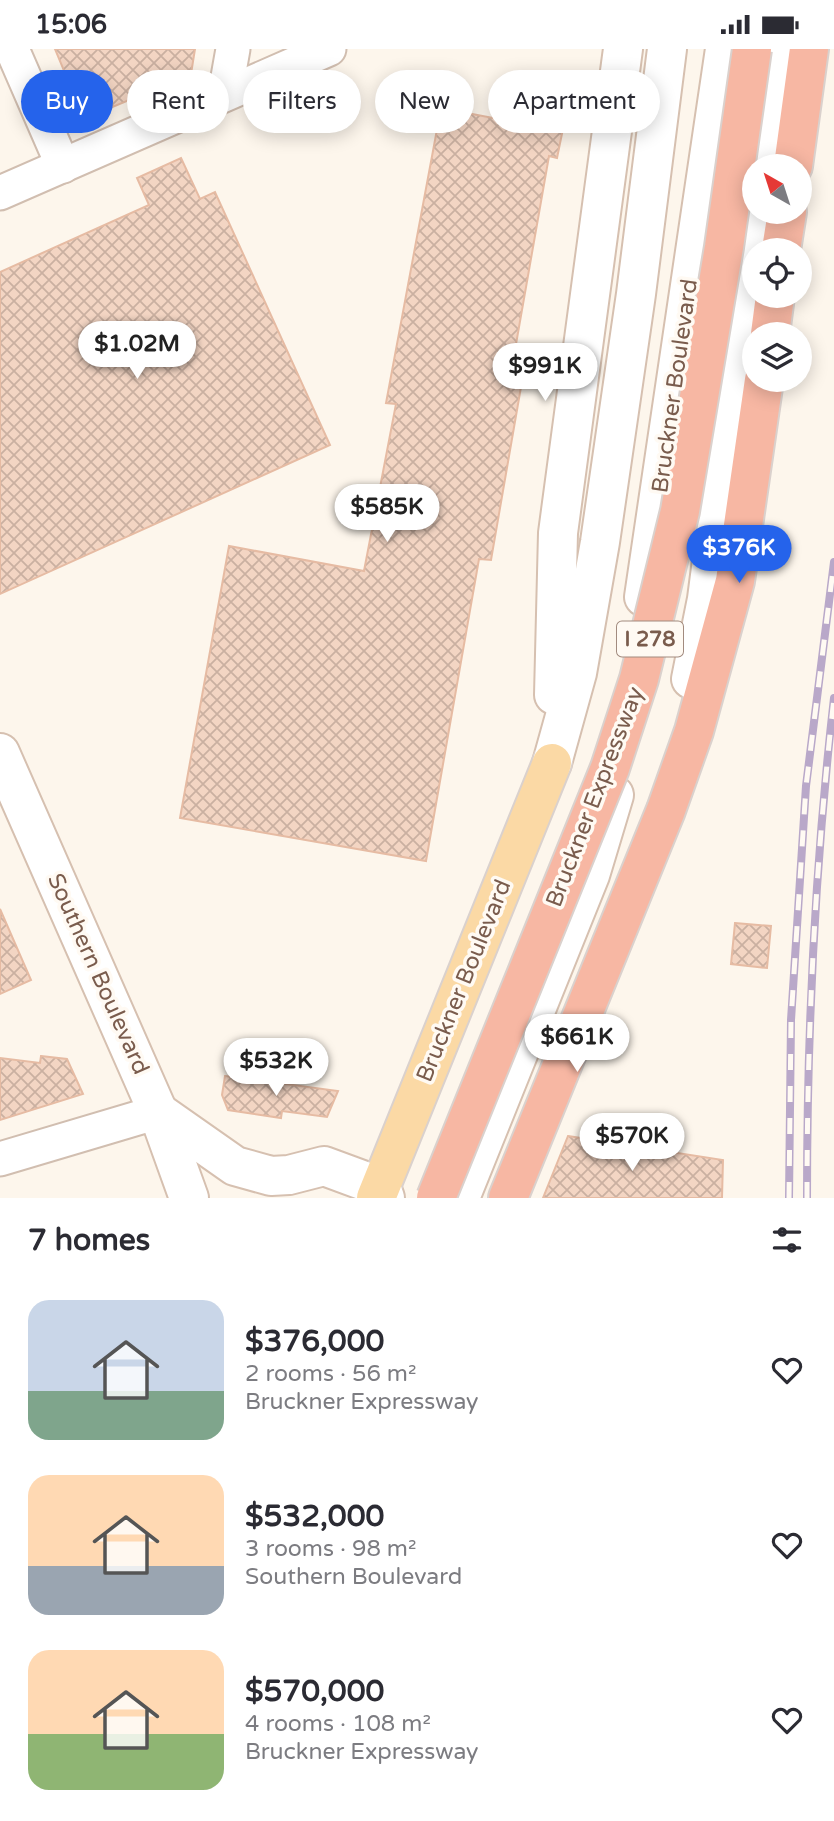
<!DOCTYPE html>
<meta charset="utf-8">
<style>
:root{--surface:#fff;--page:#f2f2f3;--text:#2b2b33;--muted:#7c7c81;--accent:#2563eb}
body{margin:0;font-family:"Varela Round",sans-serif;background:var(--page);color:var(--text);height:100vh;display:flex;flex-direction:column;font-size:26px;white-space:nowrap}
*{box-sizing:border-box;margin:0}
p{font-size:23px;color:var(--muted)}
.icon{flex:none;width:38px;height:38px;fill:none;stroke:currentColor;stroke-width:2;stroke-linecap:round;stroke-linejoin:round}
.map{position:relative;height:1149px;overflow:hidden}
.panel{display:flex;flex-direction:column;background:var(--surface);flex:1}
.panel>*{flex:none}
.guide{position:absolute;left:21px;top:21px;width:793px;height:63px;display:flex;gap:14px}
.needle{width:46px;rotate:321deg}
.controls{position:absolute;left:742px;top:105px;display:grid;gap:14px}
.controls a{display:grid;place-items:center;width:70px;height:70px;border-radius:50%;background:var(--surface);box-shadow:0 4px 18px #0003;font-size:35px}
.price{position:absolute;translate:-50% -60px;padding:0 16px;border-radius:24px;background:#fff;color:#222;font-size:23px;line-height:46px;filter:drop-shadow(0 2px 4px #0008)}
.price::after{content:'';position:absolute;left:50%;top:42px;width:21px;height:16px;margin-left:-10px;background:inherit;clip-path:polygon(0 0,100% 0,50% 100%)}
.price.on{background:var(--accent);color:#fff}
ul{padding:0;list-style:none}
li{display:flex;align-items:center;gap:21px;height:175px;padding:0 28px}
li span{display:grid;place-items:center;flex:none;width:196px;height:140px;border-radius:21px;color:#555}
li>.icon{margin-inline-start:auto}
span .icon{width:84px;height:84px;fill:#fffc;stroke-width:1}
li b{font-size:30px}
h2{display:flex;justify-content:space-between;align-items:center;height:84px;padding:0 28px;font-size:30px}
.tag{padding:0 24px;border-radius:32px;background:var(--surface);box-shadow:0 4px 18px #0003;font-size:24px;line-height:63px}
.tag.on{background:var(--accent);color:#fff}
.status{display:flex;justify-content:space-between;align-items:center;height:49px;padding:0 35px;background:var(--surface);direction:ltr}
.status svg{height:19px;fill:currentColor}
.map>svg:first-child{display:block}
.building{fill:url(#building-cross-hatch);stroke:#e6bba3;stroke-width:2}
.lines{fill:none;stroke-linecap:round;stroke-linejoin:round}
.minor-casing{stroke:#d1beb0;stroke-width:37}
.secondary-casing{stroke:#d6c0b0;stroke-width:42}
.primary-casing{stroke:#dad1cd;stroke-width:42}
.motorway-casing{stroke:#dad1cd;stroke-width:42}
.minor{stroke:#fff;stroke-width:33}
.secondary{stroke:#fff;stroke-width:38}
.primary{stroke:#fbd9a5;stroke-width:38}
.motorway{stroke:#f7b7a3;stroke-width:38}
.rail-casing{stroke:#b9a8c9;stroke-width:8}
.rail{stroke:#fffaf3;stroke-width:5;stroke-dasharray:16;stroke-linecap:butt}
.motorway-bridge-casing{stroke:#dad1cd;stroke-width:42;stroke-linecap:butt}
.motorway-bridge{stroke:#f7b7a3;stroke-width:38}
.labels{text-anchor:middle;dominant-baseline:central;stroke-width:7;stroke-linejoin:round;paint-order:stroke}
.shield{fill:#fffaf3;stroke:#a28b7f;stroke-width:2}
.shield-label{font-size:21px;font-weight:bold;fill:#7a5c4d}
.street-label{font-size:23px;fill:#7a5c4d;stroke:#fffaf3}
</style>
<div class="status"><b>15:06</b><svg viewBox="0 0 49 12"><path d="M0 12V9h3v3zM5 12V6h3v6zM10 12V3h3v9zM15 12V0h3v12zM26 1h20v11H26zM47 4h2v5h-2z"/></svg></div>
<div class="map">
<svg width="834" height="1149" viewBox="0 0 834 1149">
<defs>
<pattern id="building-cross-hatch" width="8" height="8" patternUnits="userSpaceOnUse" patternTransform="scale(1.75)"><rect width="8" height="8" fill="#f3d5c3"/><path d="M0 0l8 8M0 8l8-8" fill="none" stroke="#cab0a1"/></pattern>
</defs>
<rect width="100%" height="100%" fill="#fdf6ec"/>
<g class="building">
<path d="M55,0H195L191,25L84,70Z"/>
<path d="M441,59L524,75L526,64L565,70L557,109L549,107L509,335L521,338L491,511L479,510L426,812L180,769L229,497L364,522L396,355L386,354Z"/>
<path d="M181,109L200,150L215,143L330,396L0,545V223L149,156L137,129Z"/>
<path d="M0,860L31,931L0,945Z"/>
<path d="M735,874L771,877L767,919L731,915Z"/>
<path d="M41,1007L67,1010L83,1045L0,1071V1009L40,1014Z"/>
<path d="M225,1027L278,1034L338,1042L327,1068L282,1062L281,1069L228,1061L222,1046Z"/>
<path d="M568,1087L723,1111L722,1149H543Z"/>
</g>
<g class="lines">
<g class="minor-casing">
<g id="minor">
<path d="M12,0L63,117"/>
<path d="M225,45L233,0"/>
<path d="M0,144L329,0"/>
<path d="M0,1110L158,1063"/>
</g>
</g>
<g class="secondary-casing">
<g id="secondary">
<path d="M747,80L777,7"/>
<path d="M763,117L772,47"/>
<path d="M644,548L725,0"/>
<path d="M691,630L707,550L757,163"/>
<path d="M554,646L558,484L623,0"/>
<path d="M0,704L158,1063L189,1149"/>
<path d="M552,714L577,624L600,493L636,245L667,0"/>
<path d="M158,1063L235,1117L271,1127L289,1126L324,1117L381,1138L385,1149"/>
<path d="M460,1149L590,826L614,746"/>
</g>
</g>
<g class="primary-casing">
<path id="primary" d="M376,1149L552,714"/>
</g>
<g class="motorway-casing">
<g id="motorway">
<path d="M793,117L809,0"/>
<path d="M781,201L787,163"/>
<path d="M770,285L775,247"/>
<path d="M508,1149L666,761L694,682L735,532L764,331"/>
</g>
</g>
<use href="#minor" class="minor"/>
<use href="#secondary" class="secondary"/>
<use href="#primary" class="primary"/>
<use href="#motorway" class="motorway"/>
<g class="rail-casing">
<g id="rail">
<path d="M789,1149L791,971L806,737L834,513"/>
<path d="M807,1149C807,982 815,815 834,649"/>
</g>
</g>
<use href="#rail" class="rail"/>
<g class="motorway-bridge-casing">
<path id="motorway-bridge" d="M436,1149L610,719L639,630L680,462L724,198L752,0"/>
</g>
<use href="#motorway-bridge" class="motorway-bridge"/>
</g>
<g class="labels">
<rect class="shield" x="617" y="572.5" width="66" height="35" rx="5"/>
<g class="shield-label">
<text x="650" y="590">I 278</text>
</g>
<g class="street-label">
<text transform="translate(675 337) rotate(-82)">Bruckner Boulevard</text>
<text transform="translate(595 748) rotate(-69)">Bruckner Expressway</text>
<text transform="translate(98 925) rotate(66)">Southern Boulevard</text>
<text transform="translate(464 932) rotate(-68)">Bruckner Boulevard</text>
</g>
</g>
</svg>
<div class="controls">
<a><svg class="needle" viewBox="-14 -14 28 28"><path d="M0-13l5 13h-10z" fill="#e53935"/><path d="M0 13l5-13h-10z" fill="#7c7c81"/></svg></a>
<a><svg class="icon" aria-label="locate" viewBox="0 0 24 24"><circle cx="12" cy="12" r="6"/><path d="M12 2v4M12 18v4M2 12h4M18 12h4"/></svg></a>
<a><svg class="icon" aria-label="layers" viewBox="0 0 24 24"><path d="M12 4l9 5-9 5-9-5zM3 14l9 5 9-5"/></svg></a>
</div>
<b class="price" style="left:137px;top:332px">$1.02M</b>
<b class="price" style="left:545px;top:354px">$991K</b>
<b class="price" style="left:387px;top:495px">$585K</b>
<b class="price on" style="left:739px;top:536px">$376K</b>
<b class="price" style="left:577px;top:1025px">$661K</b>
<b class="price" style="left:276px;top:1049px">$532K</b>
<b class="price" style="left:632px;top:1124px">$570K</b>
<div class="guide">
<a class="tag on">Buy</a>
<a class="tag">Rent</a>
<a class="tag">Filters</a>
<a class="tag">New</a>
<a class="tag">Apartment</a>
</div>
</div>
<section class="panel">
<h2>7 homes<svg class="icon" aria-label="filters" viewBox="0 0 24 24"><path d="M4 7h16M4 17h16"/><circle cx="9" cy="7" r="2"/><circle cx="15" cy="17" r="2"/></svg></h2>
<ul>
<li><span style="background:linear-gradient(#c9d6e8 65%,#7fa58c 0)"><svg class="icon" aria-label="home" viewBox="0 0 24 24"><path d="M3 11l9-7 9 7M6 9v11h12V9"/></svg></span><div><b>$376,000</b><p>2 rooms · 56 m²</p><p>Bruckner Expressway</p></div><svg class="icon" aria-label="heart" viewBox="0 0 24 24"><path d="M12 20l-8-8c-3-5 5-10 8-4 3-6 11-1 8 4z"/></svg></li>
<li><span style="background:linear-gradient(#ffd9b3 65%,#9aa5b1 0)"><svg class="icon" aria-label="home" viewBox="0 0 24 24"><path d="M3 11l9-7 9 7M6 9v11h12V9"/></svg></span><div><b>$532,000</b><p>3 rooms · 98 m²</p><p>Southern Boulevard</p></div><svg class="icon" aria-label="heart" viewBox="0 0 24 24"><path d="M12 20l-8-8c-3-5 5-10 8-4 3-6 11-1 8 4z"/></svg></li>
<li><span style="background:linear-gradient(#ffd9b3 60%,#8fb573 0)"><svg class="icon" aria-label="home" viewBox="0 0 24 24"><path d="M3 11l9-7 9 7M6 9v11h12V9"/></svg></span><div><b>$570,000</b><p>4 rooms · 108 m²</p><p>Bruckner Expressway</p></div><svg class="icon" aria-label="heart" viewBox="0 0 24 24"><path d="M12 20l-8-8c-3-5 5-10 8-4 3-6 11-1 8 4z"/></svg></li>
</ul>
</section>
